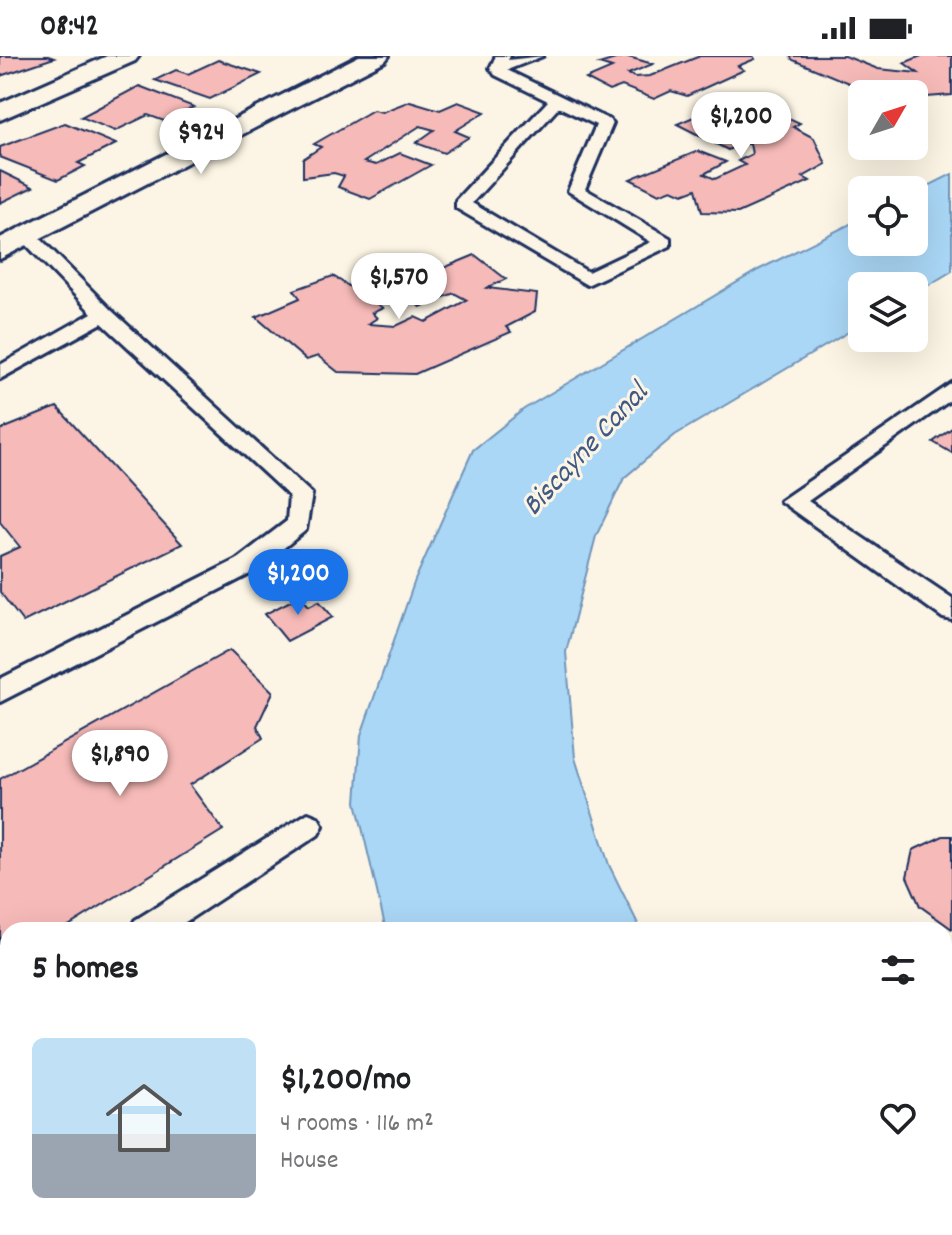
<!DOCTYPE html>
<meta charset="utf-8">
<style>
:root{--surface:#fff;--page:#f2f2f2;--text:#202124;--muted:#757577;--line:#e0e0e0;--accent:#1a73e8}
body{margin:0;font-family:Dekko,sans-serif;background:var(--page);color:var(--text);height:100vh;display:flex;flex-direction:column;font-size:30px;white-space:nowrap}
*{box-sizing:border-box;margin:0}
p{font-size:26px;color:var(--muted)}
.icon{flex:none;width:44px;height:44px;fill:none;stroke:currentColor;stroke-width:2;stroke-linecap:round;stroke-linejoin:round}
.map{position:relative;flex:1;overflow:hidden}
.details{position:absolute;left:0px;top:866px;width:952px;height:314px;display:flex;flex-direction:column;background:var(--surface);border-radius:24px 24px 0 0;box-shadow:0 8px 32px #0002}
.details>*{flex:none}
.needle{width:52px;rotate:51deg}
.controls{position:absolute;left:848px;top:24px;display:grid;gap:16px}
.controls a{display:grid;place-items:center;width:80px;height:80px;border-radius:12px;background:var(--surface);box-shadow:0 8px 32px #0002;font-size:40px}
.price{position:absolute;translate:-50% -68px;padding:0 18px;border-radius:28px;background:#fff;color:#222;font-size:26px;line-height:52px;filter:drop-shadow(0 2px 4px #0008)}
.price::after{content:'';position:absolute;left:50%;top:48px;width:24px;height:18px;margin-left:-12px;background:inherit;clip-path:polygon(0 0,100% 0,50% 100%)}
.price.current{background:var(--accent);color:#fff}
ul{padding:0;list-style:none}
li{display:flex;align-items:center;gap:24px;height:200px;padding:0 32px}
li+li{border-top:2px solid var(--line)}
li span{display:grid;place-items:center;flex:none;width:224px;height:160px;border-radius:12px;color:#555}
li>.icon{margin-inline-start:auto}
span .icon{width:96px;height:96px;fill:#fffc;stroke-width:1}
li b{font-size:34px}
h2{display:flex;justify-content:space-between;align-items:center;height:96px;padding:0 32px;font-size:34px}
.status{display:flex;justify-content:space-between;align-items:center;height:56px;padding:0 40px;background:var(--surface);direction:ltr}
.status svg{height:22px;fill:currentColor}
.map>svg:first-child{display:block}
.water{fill:#aad7f6;stroke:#7194b9;stroke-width:2}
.building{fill:#f6bab8;stroke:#1b2f5e;stroke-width:2}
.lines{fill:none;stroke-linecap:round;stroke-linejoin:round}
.service-casing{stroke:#1b2f5e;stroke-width:6}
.minor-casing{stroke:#1b2f5e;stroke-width:6}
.tertiary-casing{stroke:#1b2f5e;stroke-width:6}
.service{fill:#fcf5e5;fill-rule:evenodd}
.minor{fill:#fcf5e5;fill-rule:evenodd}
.tertiary{fill:#fcf5e5;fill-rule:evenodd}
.labels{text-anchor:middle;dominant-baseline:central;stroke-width:6;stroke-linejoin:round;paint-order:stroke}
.water-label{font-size:30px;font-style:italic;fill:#3f5984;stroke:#fcf5e5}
</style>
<div class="status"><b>08:42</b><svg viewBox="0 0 49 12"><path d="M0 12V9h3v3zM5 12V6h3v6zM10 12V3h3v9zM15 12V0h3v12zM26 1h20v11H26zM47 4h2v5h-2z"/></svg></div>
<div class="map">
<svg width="952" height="1179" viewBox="0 0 952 1179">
<rect width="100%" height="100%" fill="#fcf5e5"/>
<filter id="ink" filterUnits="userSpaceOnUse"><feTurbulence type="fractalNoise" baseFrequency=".0125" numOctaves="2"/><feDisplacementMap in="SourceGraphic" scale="16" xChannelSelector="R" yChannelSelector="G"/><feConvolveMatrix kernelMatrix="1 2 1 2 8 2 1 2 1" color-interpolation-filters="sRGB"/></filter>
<g filter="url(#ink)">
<g class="water">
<path d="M952,118V215L914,238V230H862V268L675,379L624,422L596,480L566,596L575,702L609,809L641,874H386L356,746L361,679L415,524L473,394L524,353L758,214L862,162V186H914V137Z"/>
<path d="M556,1172H880L886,1179H561Z"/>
</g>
<g class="building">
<path d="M0,0H48L54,2L0,20Z"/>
<path d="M625,0L653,8L628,18L635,21L650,20L700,0H753L755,3L738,10L744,14L687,40L671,35L654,43L622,30L609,35L586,23L612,12L599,8Z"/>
<path d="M790,0H845L878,13L918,17L904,7L921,0H952V39L914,42V38H875L793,4Z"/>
<path d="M218,4L261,18L210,43L155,24L176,14L188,18Z"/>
<path d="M139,30L194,51L164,65L148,59L115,75L81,61Z"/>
<path d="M410,45L440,54L458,46L485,56L455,75L469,81L444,97L416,87L434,74L420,70L364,106L376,109L400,97L431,109L370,143L338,131L344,120L334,117L303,121V103L321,91L314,88L373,54L382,56Z"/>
<path d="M751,45L800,67L793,71L814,82L826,108L803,121L810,125L738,157L702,156L696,133L683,138L672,133L659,138L630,123L698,95L726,106L704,118L715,123L745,109L738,105L752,98L750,88H739L728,94L677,68L705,56L713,59Z"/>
<path d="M65,67L116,88L78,107L85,110L58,124L0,101V91Z"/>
<path d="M0,115L33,131L0,147Z"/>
<path d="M475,199L506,223L487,232L537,238L535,256L506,271L511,276L415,318L338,316L318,300L306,304L256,261L300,242L294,234L333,220L383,252L372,257L377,262L368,268L396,270L415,261L426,266L467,244L454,237L420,251L397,231Z"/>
<path d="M57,351L182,488L23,566L0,536V500L20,491L0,466V374Z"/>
<path d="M952,372V397L933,386Z"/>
<path d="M300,540L309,550L319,545L333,561L287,585L265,558Z"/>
<path d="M230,594L273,636L257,670L263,682L190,729L223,774L62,874H8V907L0,912V723Z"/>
<path d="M943,780H952V873L920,850L907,821L913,794Z"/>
<path d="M8,1099V1172H297L288,1179H0V1105Z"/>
<path d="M374,1172H404L409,1179H372L370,1176Z"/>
</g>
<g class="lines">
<g class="service-casing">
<g id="service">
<path d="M496,0H510L508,4L543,0L507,14L610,64L613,67L585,133L670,182V190L587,229L456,152V144L548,45L495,19L490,12ZM559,51L596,69L568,135L651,186L588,216L472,147Z"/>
<path d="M27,174L33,175L111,254L312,438L306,474L254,516L0,646V623L236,504L287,465L289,440L102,267L0,323V309L92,257L21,183L18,179Z"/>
<path d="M952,327V343L808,445L952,542V564L943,562L780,445Z"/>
<path d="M308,757L318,761L323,770L318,779L173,874H130L135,864Z"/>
<path d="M8,947V981L0,984V950Z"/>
</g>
</g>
<g class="minor-casing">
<path id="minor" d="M107,0H139L135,5L0,64V47Z"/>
</g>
<g class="tertiary-casing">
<path id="tertiary" d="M359,0H389L385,5L0,203V182Z"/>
</g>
<use href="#service" class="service"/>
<use href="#minor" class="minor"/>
<use href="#tertiary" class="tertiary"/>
</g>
</g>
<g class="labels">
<g class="water-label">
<text transform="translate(587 395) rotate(-47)">Biscayne Canal</text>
</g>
</g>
</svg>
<div class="controls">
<a><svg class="needle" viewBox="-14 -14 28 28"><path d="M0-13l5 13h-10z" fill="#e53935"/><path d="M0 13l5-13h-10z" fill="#757577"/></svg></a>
<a><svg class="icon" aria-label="locate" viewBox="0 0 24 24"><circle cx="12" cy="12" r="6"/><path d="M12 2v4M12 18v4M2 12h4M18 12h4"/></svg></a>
<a><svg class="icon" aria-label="layers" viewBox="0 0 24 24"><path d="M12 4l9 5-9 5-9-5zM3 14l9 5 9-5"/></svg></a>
</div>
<b class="price" style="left:741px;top:104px">$1,200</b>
<b class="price" style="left:201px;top:120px">$924</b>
<b class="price" style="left:399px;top:265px">$1,570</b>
<b class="price current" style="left:298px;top:561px">$1,200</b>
<b class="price" style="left:120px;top:742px">$1,890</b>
<section class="details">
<h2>5 homes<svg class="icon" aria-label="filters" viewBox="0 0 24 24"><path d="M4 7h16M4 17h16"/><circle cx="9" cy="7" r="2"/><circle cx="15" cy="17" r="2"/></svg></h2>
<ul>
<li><span style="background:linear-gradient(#bfe0f5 60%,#9aa5b1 0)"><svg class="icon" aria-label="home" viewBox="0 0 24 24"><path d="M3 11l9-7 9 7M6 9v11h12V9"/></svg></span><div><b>$1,200/mo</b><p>4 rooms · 116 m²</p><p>House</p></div><svg class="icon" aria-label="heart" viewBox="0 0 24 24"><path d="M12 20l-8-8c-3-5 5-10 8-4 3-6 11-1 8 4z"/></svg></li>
</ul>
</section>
</div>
